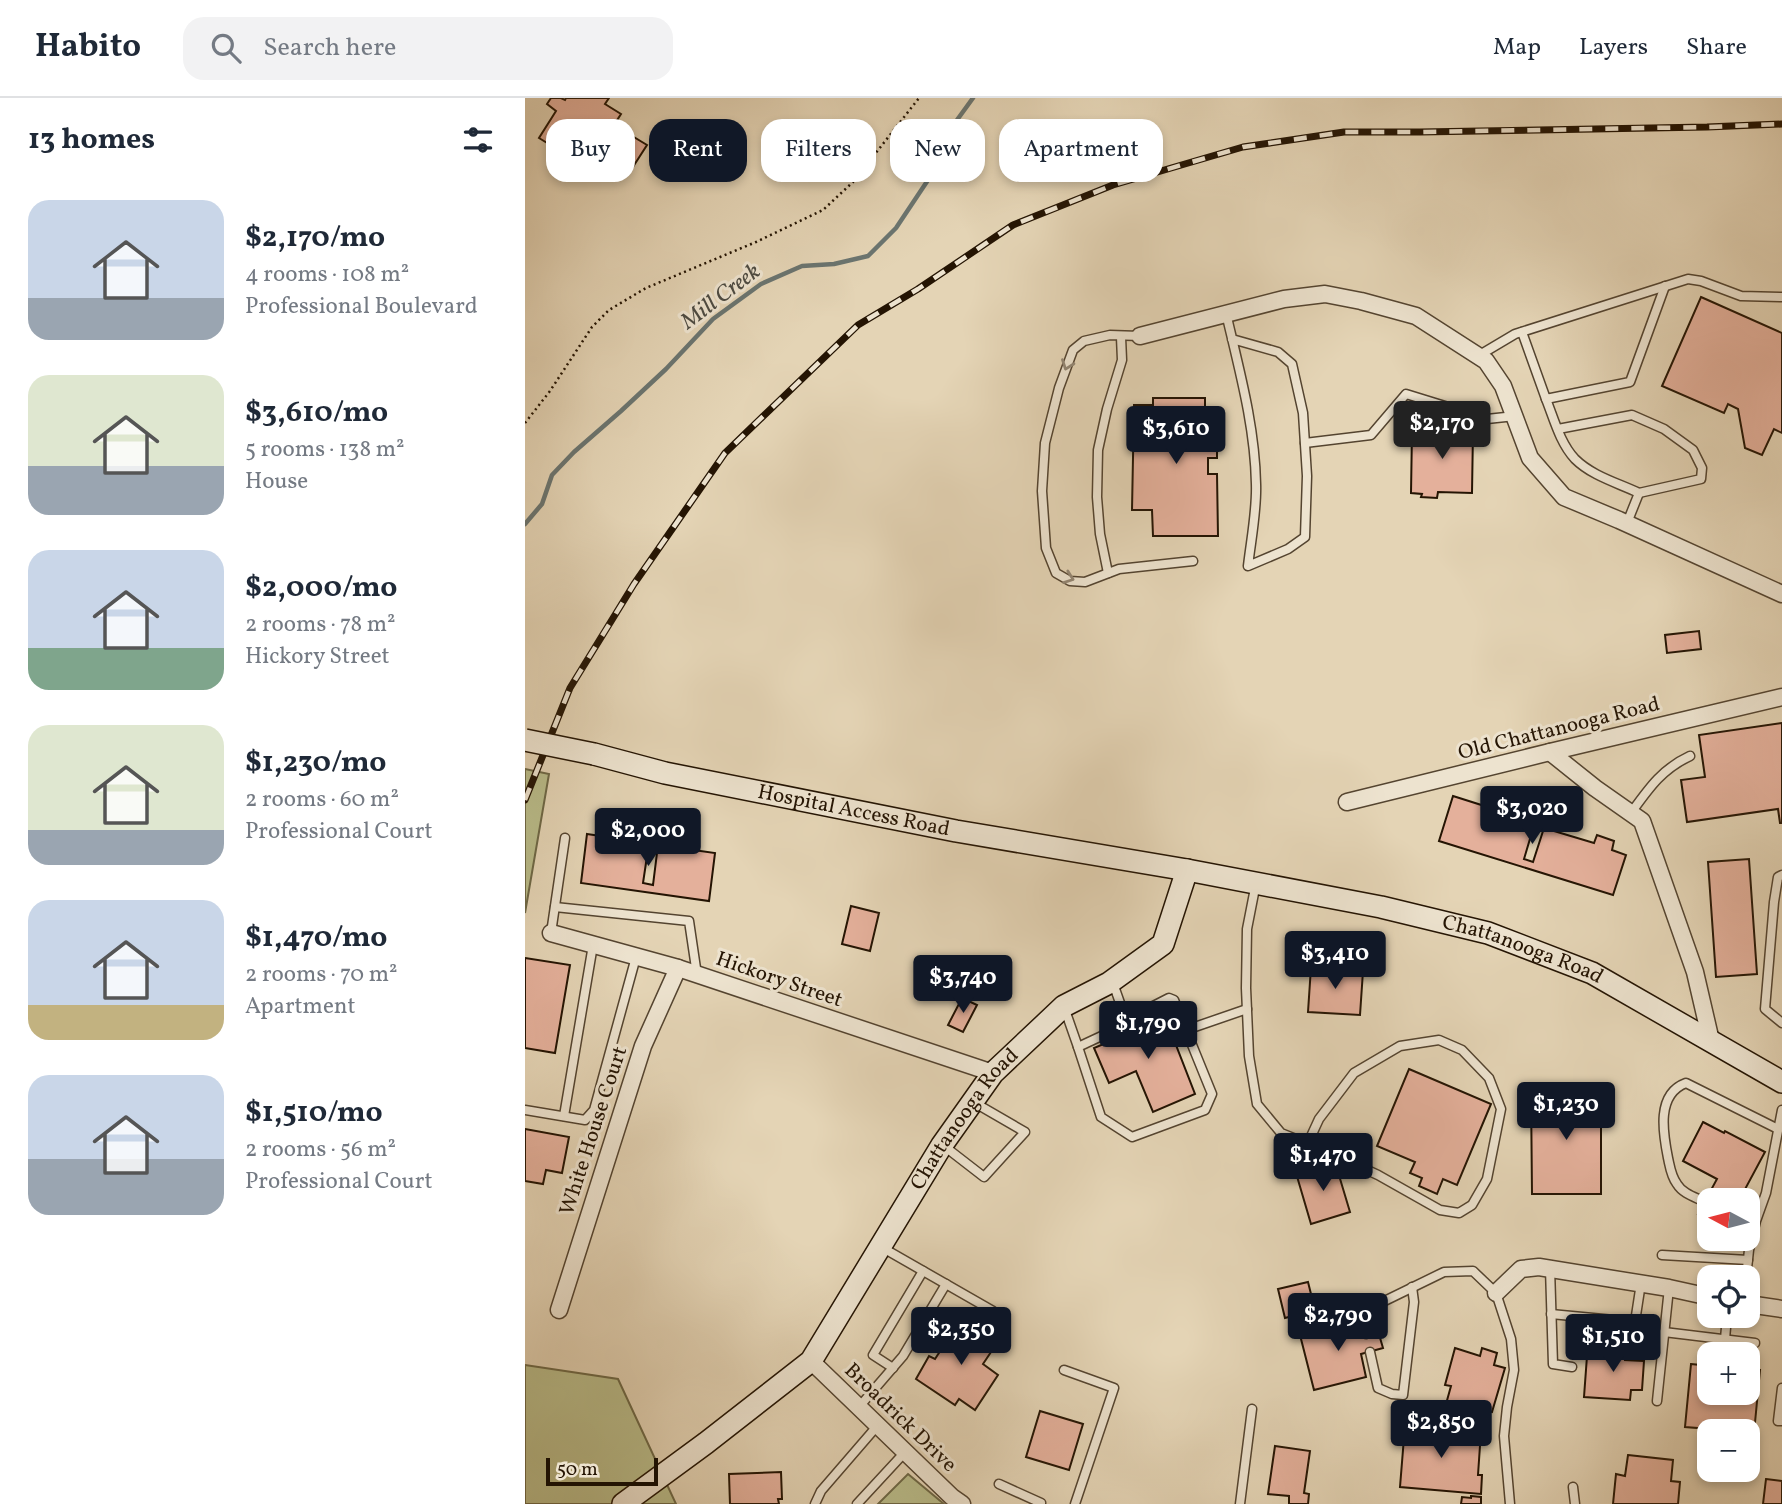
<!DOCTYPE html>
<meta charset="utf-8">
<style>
:root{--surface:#fff;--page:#f2f2f3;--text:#1f2937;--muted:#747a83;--line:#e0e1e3;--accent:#111827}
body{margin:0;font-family:Vollkorn,serif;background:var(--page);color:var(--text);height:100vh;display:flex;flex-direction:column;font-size:26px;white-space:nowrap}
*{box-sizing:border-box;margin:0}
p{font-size:23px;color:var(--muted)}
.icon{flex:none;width:38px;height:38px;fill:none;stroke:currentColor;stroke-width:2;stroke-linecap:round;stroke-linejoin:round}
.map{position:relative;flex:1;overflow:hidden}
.details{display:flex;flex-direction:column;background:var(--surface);width:525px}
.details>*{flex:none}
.hud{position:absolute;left:21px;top:21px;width:665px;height:63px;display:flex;gap:14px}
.needle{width:46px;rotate:277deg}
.controls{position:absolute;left:1172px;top:1090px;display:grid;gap:14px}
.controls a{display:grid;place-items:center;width:63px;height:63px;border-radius:14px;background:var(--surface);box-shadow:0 4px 10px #0003;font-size:35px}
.scale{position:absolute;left:21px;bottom:18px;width:112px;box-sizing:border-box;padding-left:7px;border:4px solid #241403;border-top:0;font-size:19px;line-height:24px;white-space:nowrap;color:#241403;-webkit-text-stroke:5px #ede3cf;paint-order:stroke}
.price{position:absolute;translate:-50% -60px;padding:0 16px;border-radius:7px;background:var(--accent);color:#fff;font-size:23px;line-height:46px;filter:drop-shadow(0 2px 4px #0008)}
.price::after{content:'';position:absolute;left:50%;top:42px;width:21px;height:16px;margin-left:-10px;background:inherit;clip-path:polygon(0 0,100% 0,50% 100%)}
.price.on{background:#222;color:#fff}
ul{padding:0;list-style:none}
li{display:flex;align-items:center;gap:21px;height:175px;padding:0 28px}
li span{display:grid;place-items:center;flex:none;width:196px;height:140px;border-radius:21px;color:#555}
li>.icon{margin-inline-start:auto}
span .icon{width:84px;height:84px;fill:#fffc;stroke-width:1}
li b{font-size:30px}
h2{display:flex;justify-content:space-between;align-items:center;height:84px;padding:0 28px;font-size:30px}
.chip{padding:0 24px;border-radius:21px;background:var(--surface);box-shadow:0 4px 10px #0003;font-size:24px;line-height:63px}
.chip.on{background:var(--accent);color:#fff}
header{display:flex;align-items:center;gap:42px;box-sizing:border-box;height:98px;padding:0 35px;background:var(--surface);border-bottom:2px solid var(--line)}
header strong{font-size:33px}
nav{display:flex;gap:38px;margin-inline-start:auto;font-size:24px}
.search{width:490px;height:63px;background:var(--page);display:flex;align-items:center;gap:18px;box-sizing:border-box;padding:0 24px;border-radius:21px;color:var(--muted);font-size:26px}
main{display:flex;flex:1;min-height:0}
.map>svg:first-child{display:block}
.green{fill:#b9bc8a;stroke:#6e6846;stroke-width:2}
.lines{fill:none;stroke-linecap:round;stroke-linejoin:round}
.stream{stroke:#6b7570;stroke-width:4.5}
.building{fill:#e4b09b;stroke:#241403;stroke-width:2}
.lane-casing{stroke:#544430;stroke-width:11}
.street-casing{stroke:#544430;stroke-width:19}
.secondary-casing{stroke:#241403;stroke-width:24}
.path{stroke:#241403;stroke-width:2.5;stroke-dasharray:2 3.5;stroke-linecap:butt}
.lane{stroke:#ede3cf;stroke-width:8}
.street{stroke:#ede3cf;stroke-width:16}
.secondary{stroke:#ede3cf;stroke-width:21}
.rail-casing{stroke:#241403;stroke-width:7}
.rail{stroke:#ede3cf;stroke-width:4.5;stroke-dasharray:13;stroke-linecap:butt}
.secondary-bridge-casing{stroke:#241403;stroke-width:24;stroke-linecap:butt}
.secondary-bridge{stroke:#ede3cf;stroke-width:21}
.oneway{stroke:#938673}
.labels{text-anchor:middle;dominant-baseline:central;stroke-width:6;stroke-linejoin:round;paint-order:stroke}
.street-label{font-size:21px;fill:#241403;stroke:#ede3cf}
.water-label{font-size:23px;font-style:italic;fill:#4e4c43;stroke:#ede3cf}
</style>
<header>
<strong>Habito</strong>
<div class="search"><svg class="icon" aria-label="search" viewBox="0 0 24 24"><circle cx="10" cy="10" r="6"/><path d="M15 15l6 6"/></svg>Search here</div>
<nav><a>Map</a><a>Layers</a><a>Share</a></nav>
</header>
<main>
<section class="details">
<h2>13 homes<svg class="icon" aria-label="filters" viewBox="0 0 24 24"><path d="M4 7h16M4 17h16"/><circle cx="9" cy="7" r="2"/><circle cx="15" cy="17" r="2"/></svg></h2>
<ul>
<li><span style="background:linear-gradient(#c9d6e8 70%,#9aa5b1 0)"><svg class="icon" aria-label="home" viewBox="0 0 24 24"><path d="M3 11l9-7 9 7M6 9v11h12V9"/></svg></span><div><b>$2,170/mo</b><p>4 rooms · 108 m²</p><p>Professional Boulevard</p></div></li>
<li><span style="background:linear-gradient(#dfe7d0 65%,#9aa5b1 0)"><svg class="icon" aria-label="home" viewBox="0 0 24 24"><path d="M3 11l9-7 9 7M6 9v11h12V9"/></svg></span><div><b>$3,610/mo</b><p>5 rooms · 138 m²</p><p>House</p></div></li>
<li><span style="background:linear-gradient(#c9d6e8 70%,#7fa58c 0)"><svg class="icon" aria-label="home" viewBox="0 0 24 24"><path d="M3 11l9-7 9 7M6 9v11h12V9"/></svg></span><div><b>$2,000/mo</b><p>2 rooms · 78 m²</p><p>Hickory Street</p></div></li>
<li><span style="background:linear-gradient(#dfe7d0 75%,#9aa5b1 0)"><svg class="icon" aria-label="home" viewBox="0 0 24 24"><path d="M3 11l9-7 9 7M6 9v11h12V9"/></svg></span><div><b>$1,230/mo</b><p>2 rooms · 60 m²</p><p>Professional Court</p></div></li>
<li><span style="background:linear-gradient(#c9d6e8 75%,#c2b280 0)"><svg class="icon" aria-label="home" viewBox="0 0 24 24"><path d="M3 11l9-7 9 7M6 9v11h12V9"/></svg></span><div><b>$1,470/mo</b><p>2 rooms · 70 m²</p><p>Apartment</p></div></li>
<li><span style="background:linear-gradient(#c9d6e8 60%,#9aa5b1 0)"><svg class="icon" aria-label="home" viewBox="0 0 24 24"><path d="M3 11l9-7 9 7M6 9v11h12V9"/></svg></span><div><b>$1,510/mo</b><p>2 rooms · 56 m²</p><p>Professional Court</p></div></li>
</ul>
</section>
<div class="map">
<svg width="1257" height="1406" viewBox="0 0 1257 1406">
<rect width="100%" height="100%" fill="#e4d4b5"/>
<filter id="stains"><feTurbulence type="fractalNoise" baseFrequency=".00286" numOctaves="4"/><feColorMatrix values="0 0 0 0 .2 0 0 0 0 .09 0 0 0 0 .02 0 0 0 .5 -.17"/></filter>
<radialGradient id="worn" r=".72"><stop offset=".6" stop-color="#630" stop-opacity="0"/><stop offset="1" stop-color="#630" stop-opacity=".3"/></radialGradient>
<g class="green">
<path d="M0,671L24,676L0,815Z"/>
<path d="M0,1267L93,1281L151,1406H0Z"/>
<path d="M383,1376L419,1406H353Z"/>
</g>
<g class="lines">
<path class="stream" d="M0,426L17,406L27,377L49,354L96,313L141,271L188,221L236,186L277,168L309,166L343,158L371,130L409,73L432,22L448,0"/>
</g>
<g class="building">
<path d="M26,0H36L40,2L41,0H84L80,6L96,16L89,27L122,47L106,72L56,42L45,59L14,40L31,13L22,6Z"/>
<path d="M1176,199L1257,235V335L1249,331L1237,357L1220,350L1213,311L1203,306L1199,315L1137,288Z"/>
<path d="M628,300H680V313H692V360H683V376H692L693,438H628L627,412H607L609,307H628Z"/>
<path d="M903,324H924V333H948L947,395L913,394L912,400L896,399L897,396L886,395L887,333H902Z"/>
<path d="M1174,533L1176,551L1142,555L1140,537Z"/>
<path d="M1257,625V725H1255L1253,711L1162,724L1156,682L1180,679L1174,637Z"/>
<path d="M928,698L1010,724L999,761L1008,764L1019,730L1069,745L1072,737L1089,743L1087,752L1101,757L1088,797L914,743Z"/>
<path d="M62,736L124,745L118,785L128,787L133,747L190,755L184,803L56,785Z"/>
<path d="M1224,761L1232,876L1191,879L1183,764Z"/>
<path d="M326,808L354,815L345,853L317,846Z"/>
<path d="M0,860L45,867L30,955L0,950Z"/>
<path d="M786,869L838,873L835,917L783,914Z"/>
<path d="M437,900L452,907L438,934L423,927Z"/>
<path d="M635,906L670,996L628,1014L611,973L584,985L569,950L593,940L591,935L629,918L626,909Z"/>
<path d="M884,971L966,1006L932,1087L918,1081L912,1096L894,1088L897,1080L885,1075L890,1064L852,1048Z"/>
<path d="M1006,993H1076V1096H1007Z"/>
<path d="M1178,1024L1199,1035L1200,1033L1240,1054L1218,1095L1212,1092L1206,1102H1185V1122L1173,1116L1192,1081L1158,1063Z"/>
<path d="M0,1031L44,1039L37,1075L21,1072L18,1086L0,1083Z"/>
<path d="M810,1064L825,1114L786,1126L771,1075Z"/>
<path d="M783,1184L790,1212L760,1220L753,1191Z"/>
<path d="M826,1217L831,1238L853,1233L858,1250L836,1256L841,1279L789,1292L775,1237L802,1231L800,1223Z"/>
<path d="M436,1221L472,1245L458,1266L473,1277L450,1312L434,1301L430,1307L391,1281L404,1258L410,1261Z"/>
<path d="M1083,1240L1102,1241L1100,1262L1119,1263L1117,1292H1106L1105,1302L1059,1299L1062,1258L1082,1260Z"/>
<path d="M930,1250L955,1258L957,1250L972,1255L969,1267L980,1270L967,1314L941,1306L939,1312L921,1306L926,1288L920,1287Z"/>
<path d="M1166,1266L1185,1268V1295H1223V1271L1235,1272L1229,1335H1223V1334L1160,1329Z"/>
<path d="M515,1313L558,1326L544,1372L501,1359Z"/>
<path d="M880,1327L956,1333L953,1377H957L956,1396L875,1389Z"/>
<path d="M750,1348L785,1353L779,1395L784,1396L783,1406H764V1398L743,1396Z"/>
<path d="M1103,1357L1148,1362L1146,1383L1155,1384L1153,1406H1088L1091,1376L1100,1378Z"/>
<path d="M256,1374L257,1401H253L254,1406H205L204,1376Z"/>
<path d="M1241,1381L1257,1383V1406H1238Z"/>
<path d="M946,1398L956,1399V1406H936L937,1399L946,1400Z"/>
</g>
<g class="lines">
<g class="lane-casing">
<g id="lane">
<path d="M701,215C714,271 730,328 731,386C732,412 726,442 723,468L763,451L780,439L782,378L778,315L767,266L753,254L707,241"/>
<path d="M997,234L1021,301L1105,284L1140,188"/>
<path d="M615,238L585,237L559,243L548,252L534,290L520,345L517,393L521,450L531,475L545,483L560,484L594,471L668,463"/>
<path d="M953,258L990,236L1163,181L1176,183L1216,198L1257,199"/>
<path d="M1021,301C1029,321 1035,345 1050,361C1067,378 1093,385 1114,395L1102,425"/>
<path d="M1033,331L1107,317L1139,331L1168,352L1177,370L1176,381L1114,395"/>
<path d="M780,345L846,337L881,296L962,321L990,318"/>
<path d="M583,475L575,436L572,399L573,352L582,311L597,262L596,239"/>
<path d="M1106,715C1124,690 1137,671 1165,658"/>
<path d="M1257,777L1253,779L1249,804L1240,911L1257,925"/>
<path d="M731,785L722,831L721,890L724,958L732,1006L756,1035L801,1053L853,1077L915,1112L934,1115L947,1107L962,1081L976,1011L964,980L937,952L914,942L875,948L829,975L794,1021L783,1045"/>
<path d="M30,809L164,823L172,877"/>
<path d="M26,835L40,740"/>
<path d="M588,885L601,922"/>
<path d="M539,909L553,949"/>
<path d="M661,932L687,996L680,1012L607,1039L576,1019L553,949L583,935L601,922L644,900L649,902L661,932L722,911"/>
<path d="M0,1012L60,1022L69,1012L111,859"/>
<path d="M39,1018L68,847"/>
<path d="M419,1048L459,1079L500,1034L450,1005"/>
<path d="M1180,1104C1170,1099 1158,1096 1152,1086C1146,1078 1145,1069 1143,1060C1138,1035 1131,996 1161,985L1253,1031"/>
<path d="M358,1150L468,1213"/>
<path d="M1137,1157L1223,1162"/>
<path d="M1025,1170L1028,1266L1047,1269"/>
<path d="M1221,1180L1224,1152L1231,1123L1241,1095L1257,1012"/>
<path d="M1026,1216L1110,1224L1116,1185"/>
<path d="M1139,1234L1230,1245"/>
<path d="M841,1236L837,1214L919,1174L948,1173L971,1195L986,1241L989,1272L982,1309L979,1338L985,1406"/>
<path d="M1200,1241L1202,1218"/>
<path d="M845,1254L853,1290L867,1296L878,1297L889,1204L887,1189"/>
<path d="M368,1270L348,1257L398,1173"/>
<path d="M539,1272L589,1290L550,1406"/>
<path d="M1257,1290L1253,1323H1257"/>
<path d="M1132,1303L1144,1190"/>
<path d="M334,1309L378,1258L421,1186"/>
<path d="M474,1386L516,1405"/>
<path d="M1048,1389L1050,1406"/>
<path d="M290,1406L296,1393L353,1327"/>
<path d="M332,1406L381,1353"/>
<path d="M715,1406L727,1311"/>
</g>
</g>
<g class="street-casing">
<g id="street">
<path d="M615,238L759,201L800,196L836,203L891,218L961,263L978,288L1005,360L1039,399L1094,422L1257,496"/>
<path d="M1025,654L1070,690L1117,723L1170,874L1186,943"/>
<path d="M822,704L1025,654L1257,599"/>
<path d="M26,835L153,870L468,975"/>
<path d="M971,1195L996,1171L1014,1169L1144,1190L1185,1199"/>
<path d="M1223,1206L1257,1211"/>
<path d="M34,1212L118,948L153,870"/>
<path d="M286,1263L427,1399L437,1406"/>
</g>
</g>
<g class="secondary-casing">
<g id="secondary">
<path id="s1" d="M69,656L140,675L431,733L662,772L856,809L963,835L1067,875L1257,984"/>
<path id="s2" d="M98,1406L181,1345L286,1263L417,1047L468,975L539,908L584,885L638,846L662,772"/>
</g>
</g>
<path class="path" d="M0,325L25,293L67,229L84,212L121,190L231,144L298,112L328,84L394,0"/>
<use href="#lane" class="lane"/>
<use href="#street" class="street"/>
<use href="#secondary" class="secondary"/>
<g class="rail-casing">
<path id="rail" d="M0,702L45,590L109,486L200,355L333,227L393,191L488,127L588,87L718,49L819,34H895L1182,29L1257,26"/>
</g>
<use href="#rail" class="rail"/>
<g class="secondary-bridge-casing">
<path id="secondary-bridge" d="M0,642L69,656"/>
</g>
<use href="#secondary-bridge" class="secondary-bridge"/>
</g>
<defs><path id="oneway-chevron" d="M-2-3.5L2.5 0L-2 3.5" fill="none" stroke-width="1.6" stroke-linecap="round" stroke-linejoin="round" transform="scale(1.75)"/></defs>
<g class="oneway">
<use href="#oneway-chevron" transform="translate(542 267) rotate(110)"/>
<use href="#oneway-chevron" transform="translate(544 480) rotate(20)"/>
</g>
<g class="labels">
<g class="street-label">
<text transform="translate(1034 631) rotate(-14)">Old Chattanooga Road</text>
<text stroke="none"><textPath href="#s1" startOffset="266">Hospital Access Road</textPath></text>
<text stroke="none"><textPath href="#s1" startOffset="950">Chattanooga Road</textPath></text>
<text transform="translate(254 882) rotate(19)">Hickory Street</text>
<text stroke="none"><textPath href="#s2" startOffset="523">Chattanooga Road</textPath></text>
<text transform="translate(69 1033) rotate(-72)">White House Court</text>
<text transform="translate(375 1320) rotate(44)">Broadrick Drive</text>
</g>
<g class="water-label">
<text transform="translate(196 199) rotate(-37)">Mill Creek</text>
</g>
</g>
<rect width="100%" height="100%" filter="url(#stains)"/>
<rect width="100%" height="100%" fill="url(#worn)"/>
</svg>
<div class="controls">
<a><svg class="needle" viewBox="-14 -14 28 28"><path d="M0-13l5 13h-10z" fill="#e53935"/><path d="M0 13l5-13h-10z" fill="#747a83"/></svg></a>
<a><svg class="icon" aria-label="locate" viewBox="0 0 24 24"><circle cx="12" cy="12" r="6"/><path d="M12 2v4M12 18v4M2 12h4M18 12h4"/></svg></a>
<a>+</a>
<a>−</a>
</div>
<div class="scale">50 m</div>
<b class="price on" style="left:917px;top:363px">$2,170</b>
<b class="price" style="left:651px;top:368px">$3,610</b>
<b class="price" style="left:1007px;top:748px">$3,020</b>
<b class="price" style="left:123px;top:770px">$2,000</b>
<b class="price" style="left:810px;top:893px">$3,410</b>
<b class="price" style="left:438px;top:917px">$3,740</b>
<b class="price" style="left:623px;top:963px">$1,790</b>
<b class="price" style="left:1041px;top:1044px">$1,230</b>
<b class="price" style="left:798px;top:1095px">$1,470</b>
<b class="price" style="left:813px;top:1255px">$2,790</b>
<b class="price" style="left:436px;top:1269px">$2,350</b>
<b class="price" style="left:1088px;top:1276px">$1,510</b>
<b class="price" style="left:916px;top:1362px">$2,850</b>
<div class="hud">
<a class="chip">Buy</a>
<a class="chip on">Rent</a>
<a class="chip">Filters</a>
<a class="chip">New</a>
<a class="chip">Apartment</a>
</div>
</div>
</main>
